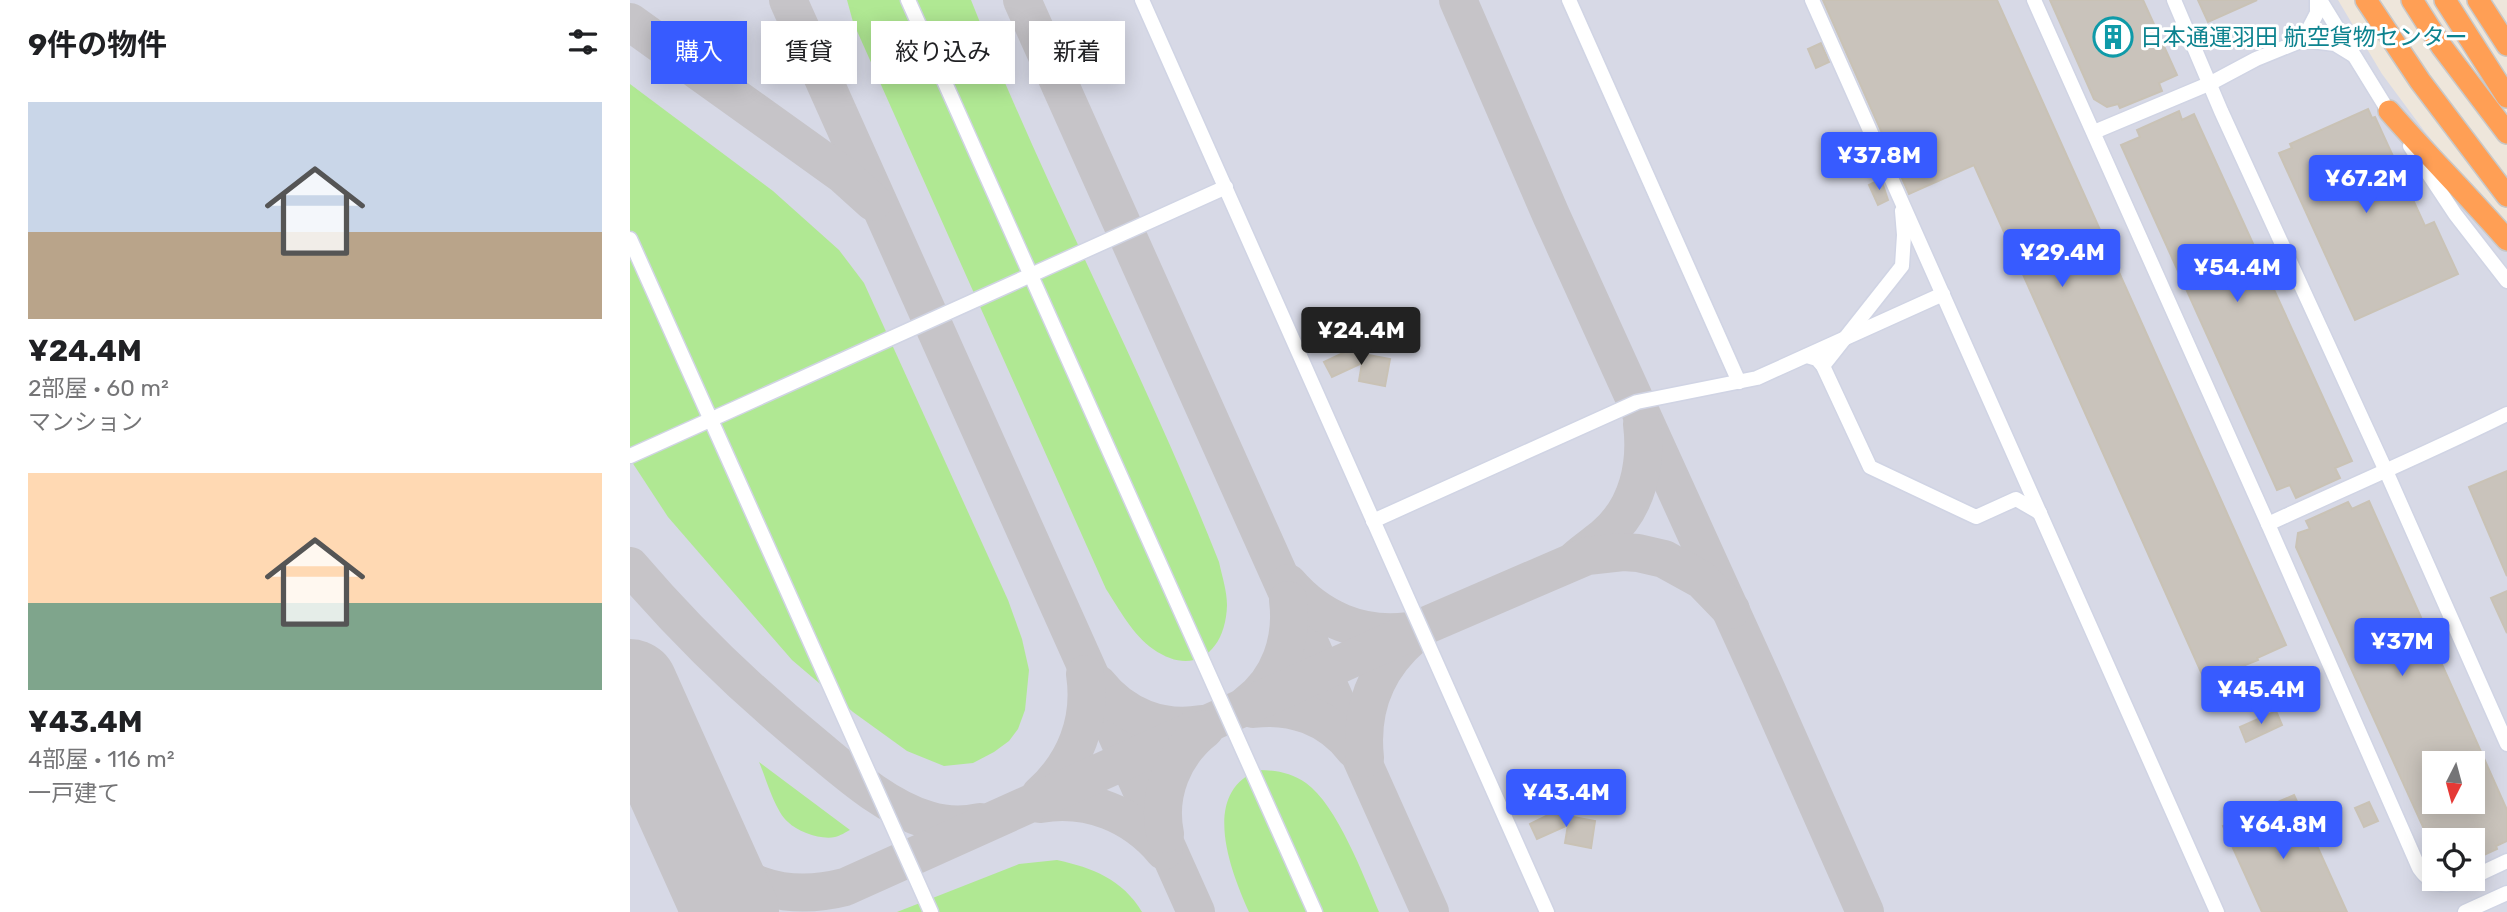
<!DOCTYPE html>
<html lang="ja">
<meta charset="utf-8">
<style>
:root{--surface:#fff;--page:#f6f6f6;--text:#202124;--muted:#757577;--accent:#375bff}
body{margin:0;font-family:Rubik,"Noto Sans JP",sans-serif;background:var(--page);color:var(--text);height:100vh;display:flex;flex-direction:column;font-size:26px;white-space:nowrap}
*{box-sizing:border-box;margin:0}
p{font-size:23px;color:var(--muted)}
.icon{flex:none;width:38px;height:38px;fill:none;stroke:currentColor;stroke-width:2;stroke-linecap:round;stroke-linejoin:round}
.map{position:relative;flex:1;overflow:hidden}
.panel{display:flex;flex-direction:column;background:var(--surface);width:630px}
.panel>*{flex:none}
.banner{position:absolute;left:21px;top:21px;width:665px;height:63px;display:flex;gap:14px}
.needle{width:46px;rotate:186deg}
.fabs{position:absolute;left:1792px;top:751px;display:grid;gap:14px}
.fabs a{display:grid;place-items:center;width:63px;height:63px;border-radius:0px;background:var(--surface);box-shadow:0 4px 18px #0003;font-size:35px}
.price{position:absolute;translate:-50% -60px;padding:0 16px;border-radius:7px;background:var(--accent);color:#fff;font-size:23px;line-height:46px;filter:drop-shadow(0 2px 4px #0008)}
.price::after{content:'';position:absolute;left:50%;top:42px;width:21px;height:16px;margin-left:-10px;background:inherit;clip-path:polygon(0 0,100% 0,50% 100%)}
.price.on{background:#222;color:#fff}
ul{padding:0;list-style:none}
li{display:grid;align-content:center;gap:14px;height:371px;padding:0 28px}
li span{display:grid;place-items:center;height:217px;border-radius:0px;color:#555}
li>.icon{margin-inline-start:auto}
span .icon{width:126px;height:126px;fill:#fffc;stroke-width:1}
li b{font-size:30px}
h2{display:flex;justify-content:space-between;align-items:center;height:84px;padding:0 28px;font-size:30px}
.pill{padding:0 24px;border-radius:0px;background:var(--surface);box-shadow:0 4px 18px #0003;font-size:24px;line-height:63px}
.pill.on{background:var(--accent);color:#fff}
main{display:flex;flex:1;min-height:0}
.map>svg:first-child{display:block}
.airport{fill:#d7d9e6;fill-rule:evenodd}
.green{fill:#b0e893}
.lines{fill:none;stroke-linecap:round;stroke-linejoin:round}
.taxiway{stroke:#c6c4c8;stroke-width:38}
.runway{stroke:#c6c4c8;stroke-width:96}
.building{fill:#c9c3bb;stroke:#c9c2b5;stroke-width:2;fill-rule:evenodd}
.minor-casing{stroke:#d0d4e4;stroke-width:17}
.highway-casing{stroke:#c8c8c8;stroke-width:24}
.minor{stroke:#fff;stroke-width:14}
.highway{stroke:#ff9f55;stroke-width:21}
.labels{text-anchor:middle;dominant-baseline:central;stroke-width:6;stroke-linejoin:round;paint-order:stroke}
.culture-label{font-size:23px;fill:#0d838f;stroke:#fff;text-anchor:start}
</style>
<main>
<section class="panel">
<h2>9件の物件<svg class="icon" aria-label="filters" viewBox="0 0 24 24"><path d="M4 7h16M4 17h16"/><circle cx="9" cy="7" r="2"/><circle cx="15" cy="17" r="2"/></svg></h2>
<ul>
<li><span style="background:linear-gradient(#c9d6e8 60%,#b9a48a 0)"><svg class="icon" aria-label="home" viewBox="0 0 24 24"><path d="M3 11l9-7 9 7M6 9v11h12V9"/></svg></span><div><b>¥24.4M</b><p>2部屋 · 60 m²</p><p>マンション</p></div></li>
<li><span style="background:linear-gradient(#ffd9b3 60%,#7fa58c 0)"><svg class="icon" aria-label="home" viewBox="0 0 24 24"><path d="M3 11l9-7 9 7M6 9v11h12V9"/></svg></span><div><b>¥43.4M</b><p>4部屋 · 116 m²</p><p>一戸建て</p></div></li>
</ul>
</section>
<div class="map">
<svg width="1877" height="912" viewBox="0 0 1877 912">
<rect width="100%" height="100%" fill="#eee6db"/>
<path class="airport" d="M0,0H1708L1752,74L1795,132L1877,231V912H0ZM1804,763H1843V802H1804ZM1804,840H1843V878H1804Z"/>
<g class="green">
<path d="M217,0H341C416,191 514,372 589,562C592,576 597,591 597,605C596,651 564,678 523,649C503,635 489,609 476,589L223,22Z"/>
<path d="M0,84L143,191L209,250L234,283L378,600L392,639L399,670L395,710L388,729L379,741L364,752L343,763L314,766L277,751L223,712L162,660L38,517L0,459Z"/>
<path d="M129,762L220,830C216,832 210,836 205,837C191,840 168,832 158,822C145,811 136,778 129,762Z"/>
<path d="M629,770C646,770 662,773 676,783C707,805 734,877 749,912H619C600,870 570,792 629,770Z"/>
<path d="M427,860C463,868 492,879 512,912H267L389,864Z"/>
</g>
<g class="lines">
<g class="taxiway">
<path d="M158,0L566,912"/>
<path d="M392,0L800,912"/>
<path d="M828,0L921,215L1130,675L1235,912"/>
<path d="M0,22L212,174L243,202"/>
<path d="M946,559C956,550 967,543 976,535C1008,507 1017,464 1012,424"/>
<path d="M0,566C58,634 122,695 191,751C222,777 258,808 298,820C314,825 333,826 350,822"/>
<path d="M658,583C689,619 731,637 778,631"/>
<path d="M468,684C493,716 532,731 572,724"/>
<path d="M617,704C650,680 663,639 658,600"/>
<path d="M623,709C662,704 699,717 724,749"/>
<path d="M735,758C730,711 745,669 782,637"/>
<path d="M410,795C445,764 462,721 455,674"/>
<path d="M410,804C458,796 503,814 534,851"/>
<path d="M65,833C104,885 152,903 215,887L790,628L957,556L993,552L1008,553L1034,559L1072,580L1101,610"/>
<path d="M535,834C527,794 543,754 575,729"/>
</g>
<path class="runway" d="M0,687L101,912"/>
</g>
<g class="building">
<path d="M1193,0H1367L1656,645L1627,658L1628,660L1575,681L1344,165L1279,194Z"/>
<path d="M1420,0H1513L1547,75L1529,83L1532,91L1490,108L1488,104L1477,107L1464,99Z"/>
<path d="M1568,0H1627L1578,22Z"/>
<path d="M1191,43L1199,62L1186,68L1178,49Z"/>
<path d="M1738,109L1742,118L1745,117L1795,226L1804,222L1828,274L1725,320L1649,153L1662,148L1660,144Z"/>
<path d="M1549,111L1552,120L1564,114L1722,461L1705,468L1710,478L1666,498L1660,485L1647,490L1491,145L1510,137L1507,130Z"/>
<path d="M1251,179L1258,200L1248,205L1239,185Z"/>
<path d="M717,351L760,359L755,386L729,381L732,363L702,377L694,362Z"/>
<path d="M1877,471V576L1839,487Z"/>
<path d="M1739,501L1877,810V841L1866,846L1867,849L1843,860V840H1799L1666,547L1668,533L1680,529L1676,521L1718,502L1722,509ZM1804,763H1843V802H1804Z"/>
<path d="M1877,591V633L1861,598Z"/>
<path d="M1646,711L1652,725L1616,742L1610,727Z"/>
<path d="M1664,795L1717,912H1632L1593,826Z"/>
<path d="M1739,802L1748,821L1734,827L1725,808Z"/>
<path d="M922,813L965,821L961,848L935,843L938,825L907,839L900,824Z"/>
</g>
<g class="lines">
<g class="minor-casing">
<g id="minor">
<path d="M278,0L685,912"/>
<path d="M512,0L917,912"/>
<path d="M939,0L1109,382"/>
<path d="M1182,0L1587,912"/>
<path d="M1404,0L1638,524L1789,868C1802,887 1819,888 1839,878"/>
<path d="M1544,0L1591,111L1756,471L1877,744"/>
<path d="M1690,0L1762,117"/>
<path d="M1673,40L1687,13V0"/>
<path d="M1464,132L1581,83L1626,59L1673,40L1705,44L1723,55"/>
<path d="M1780,146L1825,214L1877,281"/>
<path d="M0,239L301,912"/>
<path d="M1177,356L1187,359L1193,366L1240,467L1346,517L1386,499L1410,513"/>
<path d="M1193,366L1272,266L1274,235L1272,211"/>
<path d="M0,456L596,187"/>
<path d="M743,521L1007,402L1127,378L1313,294"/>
<path d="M1638,524C1718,487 1798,453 1877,414"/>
<path d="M1843,877L1877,861"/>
<path d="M1835,912L1877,893"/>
</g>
</g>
<g class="highway-casing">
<g id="highway">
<path d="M1736,0L1790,81L1877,196"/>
<path d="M1782,0L1812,47L1877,133"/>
<path d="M1815,0L1877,97"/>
<path d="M1848,0L1877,45"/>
<path d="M1759,111C1797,155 1839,196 1877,240"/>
</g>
</g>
<use href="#minor" class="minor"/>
<use href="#highway" class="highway"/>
</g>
<defs>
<g id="building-ring" transform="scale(2.0125)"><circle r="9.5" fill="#fff" stroke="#0f9aa8" stroke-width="1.5"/><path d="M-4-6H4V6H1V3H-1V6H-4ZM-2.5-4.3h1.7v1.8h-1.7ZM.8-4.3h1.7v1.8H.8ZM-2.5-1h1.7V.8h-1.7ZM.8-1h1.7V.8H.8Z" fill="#0f9aa8"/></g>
</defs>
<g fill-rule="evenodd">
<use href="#building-ring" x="1483" y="37"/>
</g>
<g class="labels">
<g class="culture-label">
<text x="1510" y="37">日本通運羽田 航空貨物センター</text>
</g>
</g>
</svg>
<div class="fabs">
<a><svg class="needle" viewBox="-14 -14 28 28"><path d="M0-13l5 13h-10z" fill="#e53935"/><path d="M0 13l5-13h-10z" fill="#757577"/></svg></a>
<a><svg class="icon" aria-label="locate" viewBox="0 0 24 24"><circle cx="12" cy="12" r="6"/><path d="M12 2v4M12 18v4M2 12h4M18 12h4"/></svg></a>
</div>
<b class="price" style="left:1249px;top:192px">¥37.8M</b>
<b class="price" style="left:1736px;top:215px">¥67.2M</b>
<b class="price" style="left:1432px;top:289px">¥29.4M</b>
<b class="price" style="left:1607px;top:304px">¥54.4M</b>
<b class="price on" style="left:731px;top:367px">¥24.4M</b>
<b class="price" style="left:1772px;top:678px">¥37M</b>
<b class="price" style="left:1631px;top:726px">¥45.4M</b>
<b class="price" style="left:936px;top:829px">¥43.4M</b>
<b class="price" style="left:1653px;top:861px">¥64.8M</b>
<div class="banner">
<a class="pill on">購入</a>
<a class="pill">賃貸</a>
<a class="pill">絞り込み</a>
<a class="pill">新着</a>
</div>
</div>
</main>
